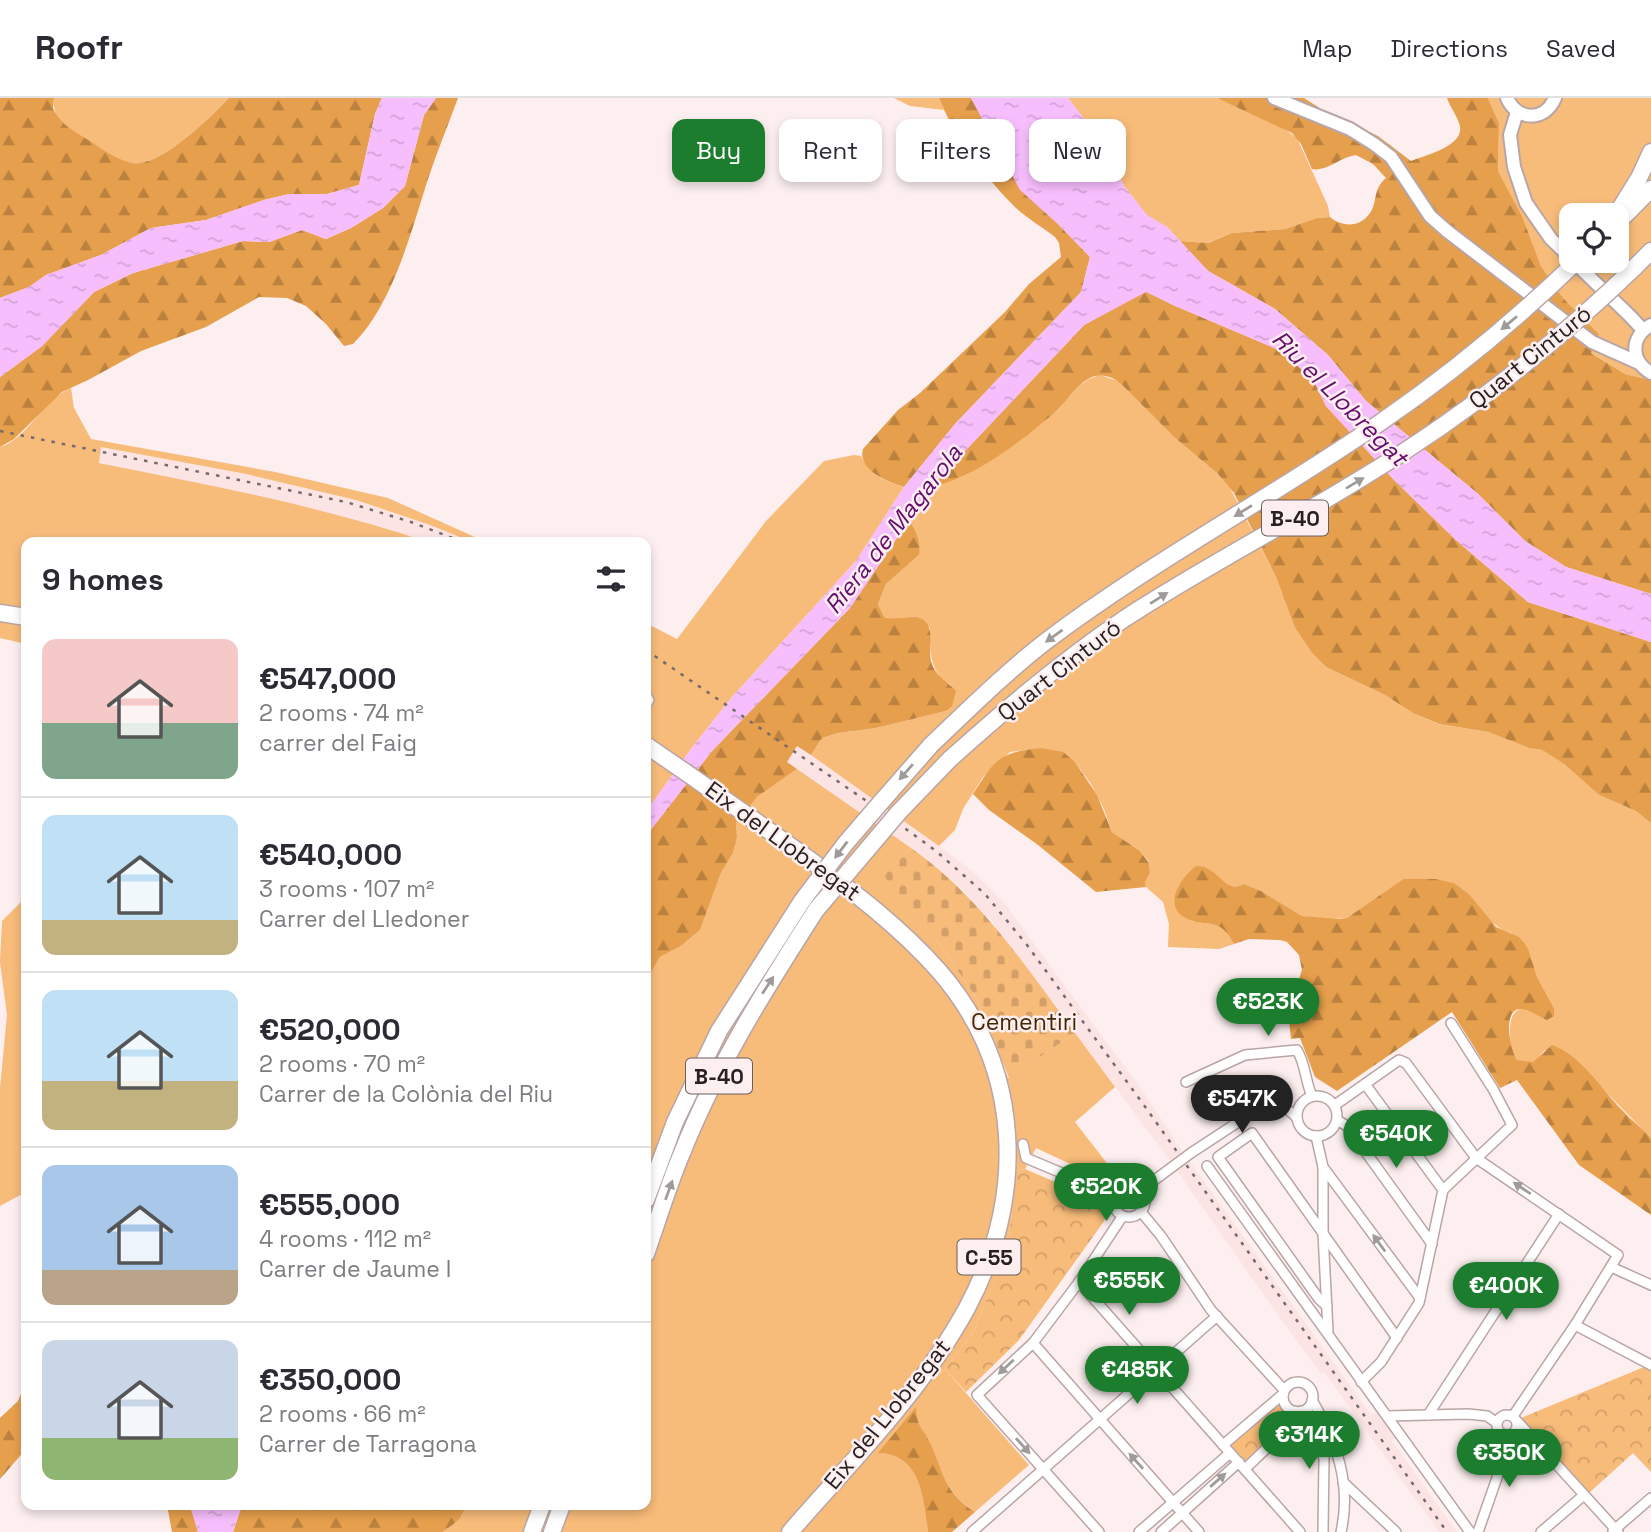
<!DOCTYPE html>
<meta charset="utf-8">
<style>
:root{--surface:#fff;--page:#f7f7f7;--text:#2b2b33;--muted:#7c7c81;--line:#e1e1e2;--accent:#1d7d2e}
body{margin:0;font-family:"Space Grotesk",sans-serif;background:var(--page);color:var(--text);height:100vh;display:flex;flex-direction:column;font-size:26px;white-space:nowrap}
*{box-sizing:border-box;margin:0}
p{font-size:23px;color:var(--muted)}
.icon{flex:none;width:38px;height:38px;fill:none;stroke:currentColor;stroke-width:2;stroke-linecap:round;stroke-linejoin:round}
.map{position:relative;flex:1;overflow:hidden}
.panel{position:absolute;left:21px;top:439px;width:630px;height:973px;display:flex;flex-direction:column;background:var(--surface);border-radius:14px;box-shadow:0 4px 10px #0003}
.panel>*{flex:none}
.top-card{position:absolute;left:672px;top:21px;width:665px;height:63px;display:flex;gap:14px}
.controls{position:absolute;left:1559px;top:105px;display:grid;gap:14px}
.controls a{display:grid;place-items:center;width:70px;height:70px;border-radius:14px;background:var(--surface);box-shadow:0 4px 10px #0003;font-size:35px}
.price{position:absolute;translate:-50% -60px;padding:0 16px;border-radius:24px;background:var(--accent);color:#fff;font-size:23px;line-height:46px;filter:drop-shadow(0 2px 4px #0008)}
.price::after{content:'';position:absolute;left:50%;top:42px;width:21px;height:16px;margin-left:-10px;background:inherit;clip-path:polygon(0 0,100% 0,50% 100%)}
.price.on{background:#222;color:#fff}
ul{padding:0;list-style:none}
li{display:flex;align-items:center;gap:21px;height:175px;padding:0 21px}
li+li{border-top:2px solid var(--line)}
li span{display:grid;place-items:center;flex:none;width:196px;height:140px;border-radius:14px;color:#555}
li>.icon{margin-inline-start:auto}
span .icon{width:84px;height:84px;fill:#fffc;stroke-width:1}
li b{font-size:30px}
h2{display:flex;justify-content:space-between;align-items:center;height:84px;padding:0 21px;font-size:30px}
.tag{padding:0 24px;border-radius:14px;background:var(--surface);box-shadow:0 4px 10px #0003;font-size:24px;line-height:63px}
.tag.on{background:var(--accent);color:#fff}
header{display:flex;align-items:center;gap:42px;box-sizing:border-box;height:98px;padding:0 35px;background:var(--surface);border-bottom:2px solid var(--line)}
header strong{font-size:33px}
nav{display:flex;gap:38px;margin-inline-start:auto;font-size:24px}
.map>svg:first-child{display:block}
.built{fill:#fde4e4}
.green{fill:#f7bb7a;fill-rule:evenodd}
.forest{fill:url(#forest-firs)}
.cemetery{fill:url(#cemetery-stones)}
.park{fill:url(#park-crowns)}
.water{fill:url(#water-ripples)}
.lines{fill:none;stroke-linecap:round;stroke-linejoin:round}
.street-casing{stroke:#baa5a5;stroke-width:12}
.secondary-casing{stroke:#baa5a5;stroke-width:16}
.highway-casing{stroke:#baa5a5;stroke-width:19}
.street{stroke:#fff;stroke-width:9}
.secondary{stroke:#fff;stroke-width:12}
.highway{stroke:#fff;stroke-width:16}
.rail{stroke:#756b6b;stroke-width:2.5;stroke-dasharray:3.5 7;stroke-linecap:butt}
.street-bridge-casing{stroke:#baa5a5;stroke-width:12;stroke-linecap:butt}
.highway-bridge-casing{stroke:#baa5a5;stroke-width:19;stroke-linecap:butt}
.street-bridge{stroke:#fff;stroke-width:9}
.highway-bridge{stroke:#fff;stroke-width:16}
.oneway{fill:#9f9b9b}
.labels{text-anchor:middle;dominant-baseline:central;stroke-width:5;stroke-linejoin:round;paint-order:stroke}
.shield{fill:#fdefef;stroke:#695f5f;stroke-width:2}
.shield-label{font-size:21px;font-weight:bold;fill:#292121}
.street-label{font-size:23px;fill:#292121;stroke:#fdefef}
.park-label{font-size:23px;fill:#432703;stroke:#fdefef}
.water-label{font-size:24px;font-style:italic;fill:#640d6d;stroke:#fdefef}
</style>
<header>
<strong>Roofr</strong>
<nav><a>Map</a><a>Directions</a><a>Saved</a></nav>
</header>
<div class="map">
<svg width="1651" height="1434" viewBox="0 0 1651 1434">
<defs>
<pattern id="forest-firs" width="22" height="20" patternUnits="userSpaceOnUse" patternTransform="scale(1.75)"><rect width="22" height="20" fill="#e69f4c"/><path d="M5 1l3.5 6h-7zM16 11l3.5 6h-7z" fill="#ba813f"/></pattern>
<pattern id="cemetery-stones" width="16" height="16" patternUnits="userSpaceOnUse" patternTransform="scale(1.75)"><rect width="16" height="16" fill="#f7bb7a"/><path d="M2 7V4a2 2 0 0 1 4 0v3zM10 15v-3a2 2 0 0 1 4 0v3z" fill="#d4a069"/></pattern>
<pattern id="park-crowns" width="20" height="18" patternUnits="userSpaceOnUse" patternTransform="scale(1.75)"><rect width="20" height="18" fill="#f7bb7a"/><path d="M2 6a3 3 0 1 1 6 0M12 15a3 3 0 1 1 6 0" fill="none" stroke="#d4a069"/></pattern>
<pattern id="water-ripples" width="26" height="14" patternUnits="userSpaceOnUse" patternTransform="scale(1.75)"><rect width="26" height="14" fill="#f7befd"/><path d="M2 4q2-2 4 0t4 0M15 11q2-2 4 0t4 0" fill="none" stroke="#d4a3d9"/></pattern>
</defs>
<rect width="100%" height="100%" fill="#fdefef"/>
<g class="built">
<path d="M101,349L246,376L356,402L430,427L472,444H428L385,430L254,397L99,364Z"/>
<path d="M798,648L910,726L971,772L1004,805L1144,995L1181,1051L1371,1317L1377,1314L1395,1339L1392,1343L1457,1434H1439L1324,1274L1321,1276L1265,1199L1168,1060L993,825L961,790L931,764L786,664Z"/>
</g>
<g class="green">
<path d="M54,0H229C210,20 159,70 131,65C109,61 88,42 69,31C59,22 52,14 54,0Z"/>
<path d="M894,0H939L944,12L910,8Z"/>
<path d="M1068,0H1217L1241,10L1280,28L1297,40L1328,108L1330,119L1317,120L1285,131L1232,135L1207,145L1180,143L1167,129L1147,118L1125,89L1094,34Z"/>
<path d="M1488,0H1651V282L1625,276L1590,254L1599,236L1563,200L1541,168L1522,118L1498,73L1499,25ZM1572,117H1617V163H1572Z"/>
<path d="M1100,277L1118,283L1174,339L1218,376L1230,390L1276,479L1295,530L1312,555L1326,569L1385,597L1413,615L1438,626L1488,634L1529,650L1542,652L1564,666L1599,697L1636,713L1651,725V1040L1605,993L1545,952L1533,965L1517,962C1510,953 1510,945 1510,935C1509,902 1530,910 1554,910L1537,879L1529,853L1511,835L1504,833L1490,823L1469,796L1453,785L1436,781H1403L1347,820L1330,821L1302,818L1261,793L1244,786L1235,789L1227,786L1205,769L1179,787L1174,805L1192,823L1217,827L1225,832L1234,846L1219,851L1168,849L1169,826L1163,804L1146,789L1145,784L1150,775L1149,764L1140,753L1112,734L1104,711L1091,686L1075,664L1041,650L1010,654L983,679L963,711L955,732L939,748L811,657L822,640L838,635L876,630L946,613L951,587C928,574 931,553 930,530L912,520L898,522L884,519L878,506L886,486L919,457L913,429L909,422L931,389L961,379L995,359L1054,315L1079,288L1089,281Z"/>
<path d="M71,290L74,310L91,341L275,374L388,400L486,444H472L430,427L356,402L246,376L101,349L99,365C209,387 321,408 428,444H26V546L0,540V349C28,341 42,302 71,290Z"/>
<path d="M854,357L861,358C869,376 886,384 904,389L856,463L732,599L691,651L646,714V559L651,552L646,548V525L677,541L766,423L824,363Z"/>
<path d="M797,671L911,750L885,778L939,845L977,901L1008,980L1075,935L1115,989L1075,1024L1116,1077L1098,1079L1036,1050L1025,1071L1016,1073L1008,1150L974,1233L945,1271L1029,1367L975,1414C947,1397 942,1373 930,1346C923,1329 917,1332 916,1311L880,1355C922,1356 923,1402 928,1434H443L459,1422L467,1407H646V883L660,859L681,848L700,832L721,775L733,755L737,739L736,724L740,717L757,699Z"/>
<path d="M26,799V1094L0,1108V990L7,917L0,864L2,823Z"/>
</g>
<g class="forest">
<path d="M0,0H54L53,10C62,29 76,34 93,45C104,53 118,62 132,65C159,70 210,20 229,0H382L375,16L359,87L327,96H289L264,102L206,122L151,130L101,157L46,177L29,189L0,200Z"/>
<path d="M436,0H458C448,27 437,54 428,81C411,134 393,206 353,246L344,248L326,226L306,208L287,200L259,199L206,229L141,253L90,281L62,294L14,341L0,349V279L42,248L94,194L133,175L243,143L269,144L302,132L326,141L351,130L383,110L405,88L424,17Z"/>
<path d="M939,0H971L1060,128L1090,159L1081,194L955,326L904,389C888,384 857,372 863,351L898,312L920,295L1005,214L1029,186L1061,159L1059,145L1055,139C1041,128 1023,118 1011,105C983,76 954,38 939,0Z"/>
<path d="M1217,0H1304L1321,11L1378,38L1411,63C1426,57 1468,47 1459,25C1456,16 1450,9 1447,0H1488L1499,25L1498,73L1522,118L1541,168L1563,200L1599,236L1591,255L1625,276L1651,282V496L1566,469L1525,443L1477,395L1366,303L1328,257L1275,211L1208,173L1180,143L1208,145L1232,135L1285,131L1317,120L1330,119C1342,129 1360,130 1370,115C1378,104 1372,92 1386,80L1373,66L1356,57C1340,59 1327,74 1312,71L1301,46L1292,35Z"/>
<path d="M1146,193L1173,207L1279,252L1313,281L1326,308L1395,383L1456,442L1528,504L1651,544V725L1636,713L1599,697L1564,666L1542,652L1529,650L1488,634L1439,626L1413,615L1385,597L1326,569L1312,555L1295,530L1276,479L1234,395L1218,376L1174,339L1122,287C1114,279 1103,275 1092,279C1076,286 1066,305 1053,316C1018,345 976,379 931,389L1084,227Z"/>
<path d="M909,422C916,433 921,444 919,457L886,486L878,506L884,519C896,523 913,517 922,521C936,529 928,551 931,563C934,577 947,583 956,593L952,608L946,613L876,630L838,635L822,640L811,657L797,648L787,664L797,671L757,699L736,724L737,739L733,755L721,775L700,832L681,848L660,859L646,883V738L712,653L850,510Z"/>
<path d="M1041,650L1063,654L1075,664L1097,697L1112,734L1140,753L1149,765L1150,775L1145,784L1146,789L1096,794L1038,747L989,712L973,696C995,662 998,654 1041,650Z"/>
<path d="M1196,768L1205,769L1213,774L1227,786L1235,789L1244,786L1261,793L1302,818L1339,821L1347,820L1403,781H1436L1454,785L1469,796L1496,829L1519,839L1525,846L1529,853L1537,879L1554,910V918L1547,922C1539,919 1528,910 1520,911C1502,912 1510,952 1517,962L1533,964L1552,947C1581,957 1601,991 1622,1012C1631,1022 1642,1030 1651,1040V1117L1579,1067L1517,982L1500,990L1452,914L1337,993L1315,979L1300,940L1291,941L1288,914L1302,872L1299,857L1287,844L1280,842L1249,841L1234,846C1230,840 1227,833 1220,829C1212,824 1202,826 1193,823C1160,813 1177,783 1196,768Z"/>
<path d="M26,1283V1351L0,1381V1320L18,1303Z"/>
<path d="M916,1309C918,1333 922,1327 930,1345C943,1373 945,1396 975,1414L952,1434H928C923,1401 922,1356 878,1355Z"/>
<path d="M167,1407H190L198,1434H172Z"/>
<path d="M245,1407H467L459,1422L443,1434H233L240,1413Z"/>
</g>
<path class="cemetery" d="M911,750C980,798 1025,868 1075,935L1009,980L977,901L939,845L884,778Z"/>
<g class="park">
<path d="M1025,1071L1095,1101L1102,1106L1107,1119L1019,1242L966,1294L945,1271L974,1233L1008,1150L1016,1073Z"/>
<path d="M1644,1269L1651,1272V1374L1633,1355L1588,1396L1521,1320Z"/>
<path d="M1279,1305L1291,1317L1290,1322L1245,1365L1229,1347Z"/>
</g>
<g class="water">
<path d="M382,0H436L424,17L405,88L383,110L351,130L326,141L302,132L269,144L243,143L133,175L94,194L42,248L0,279V200L29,189L46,177L101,157L151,130L206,122L264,102L289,96H327L359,87L375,16Z"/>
<path d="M971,0H1068L1094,34L1125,89L1147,117L1167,129L1208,173L1275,211L1328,257L1366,303L1477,395L1525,443L1566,469L1651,496V544L1528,504L1456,442L1395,383L1326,308L1313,281L1279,252L1173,207L1146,194L1084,227L931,389L850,510L712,653L646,738V714L691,651L732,599L856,463L904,389L955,326L1081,194L1090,159L1060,128L1020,92Z"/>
<path d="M190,1407H245L240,1413L233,1434H198Z"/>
</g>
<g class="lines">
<g class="street-casing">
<g id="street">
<path d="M646,597L649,602L646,607"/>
<path d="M1186,984L1245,957L1297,952C1306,967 1305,983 1312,998"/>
<path d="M1365,986L1443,1092"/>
<circle cx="1317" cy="1018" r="20"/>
<path d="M1335,1007L1399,962L1406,965L1476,1060L1618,1157L1575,1227L1513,1318"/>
<path d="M1337,1022L1347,1028L1432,1146"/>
<path d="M1316,1038L1323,1069V1135L1328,1233"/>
<path d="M1023,1046L1026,1060L1114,1097"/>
<path d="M1191,1055L1261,1009C1277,1005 1286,1008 1297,1020"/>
<path d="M1207,1068L1470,1434"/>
<path d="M1323,1069L1420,1200"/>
<circle cx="1129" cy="1103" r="16"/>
<path d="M1141,1092L1160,1078"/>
<path d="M1142,1115L1161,1138L1211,1212L1284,1292"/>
<path d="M1611,1169L1651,1187"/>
<path d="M1079,1184L1300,1434"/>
<path d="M1327,1208L1319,1201L1218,1059L1252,1035L1397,1240"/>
<path d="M1575,1227L1651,1267"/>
<path d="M1033,1245L1199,1434"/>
<path d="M1361,1284L1381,1264L1419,1205L1443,1092L1512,1027L1493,991L1451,925"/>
<circle cx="1298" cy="1299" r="15"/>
<path d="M1312,1302C1336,1343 1352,1385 1341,1434"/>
<path d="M1301,1313L1324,1360L1323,1434"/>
<circle cx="1507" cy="1327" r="10"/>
<path d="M1428,1317L1559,1116"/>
<path d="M1387,1318L1468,1316L1487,1318L1497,1325"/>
<path d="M1517,1323L1618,1434"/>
<path d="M1223,1347L1283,1296"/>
<path d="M1508,1347H1539"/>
<path d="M1245,1371L1294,1324L1295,1313"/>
<path d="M1343,1384L1396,1434"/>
<path d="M1613,1433L1651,1400"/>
<path d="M972,1434L1217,1218"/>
<path d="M1099,1434L977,1297L1033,1245L1079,1184L1122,1119"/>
<path d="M1139,1434L1230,1355"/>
<path d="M1161,1434L1239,1364"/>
<path d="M1478,1434L1506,1354L1509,1338"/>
<path d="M1541,1434L1584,1397"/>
</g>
</g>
<g class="secondary-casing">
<g id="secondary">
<path d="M1274,0L1350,31L1374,46L1391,59L1430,118L1447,133L1592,244L1639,265"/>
<path d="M1507,0C1517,23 1545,24 1555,0"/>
<path d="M1517,14L1510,37L1514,69L1526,105L1551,141L1572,161"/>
<path d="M1573,163L1630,218L1643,232"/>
<path d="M1651,227C1630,239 1630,263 1651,275"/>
</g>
</g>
<g class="highway-casing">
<g id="highway">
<path d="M1616,117L1639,80L1651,54"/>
<path d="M1623,119L1651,91"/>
<path d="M1634,170L1651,153"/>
<path d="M0,515L26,519"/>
<path d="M646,647C700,684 753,721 806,759C854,794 900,829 939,873C1024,971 1026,1099 967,1210C921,1294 852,1363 790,1434"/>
<path d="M882,703L931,647"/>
<path d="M899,714L950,661"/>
<path d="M646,1102L675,1024L719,933L802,803"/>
<path d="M646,1156C658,1122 668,1088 682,1055C716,969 766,890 816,812"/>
<path d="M532,1434L542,1407"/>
<path d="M552,1434L562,1407"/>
</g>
</g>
<use href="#street" class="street"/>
<use href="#secondary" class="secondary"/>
<use href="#highway" class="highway"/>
<g class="rail">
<path d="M0,333L346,404L411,424L463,444"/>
<path d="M646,552L884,715L936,753L985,796L1027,847L1146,1010L1447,1434"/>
</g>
<g class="street-bridge-casing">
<path id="street-bridge" d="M1160,1078L1191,1055"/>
</g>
<g class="highway-bridge-casing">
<g id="highway-bridge">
<path d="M931,647C968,612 1004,576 1045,544C1152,463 1271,400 1381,324C1451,276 1517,221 1577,163"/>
<path d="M950,661C1006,611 1062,563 1124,521C1199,472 1280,430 1357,383C1457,323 1550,251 1634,170"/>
<path d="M802,803L845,746L882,703"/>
<path d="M816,812L899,714"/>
</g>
</g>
<use href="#street-bridge" class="street-bridge"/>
<use href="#highway-bridge" class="highway-bridge"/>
</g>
<defs><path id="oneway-solid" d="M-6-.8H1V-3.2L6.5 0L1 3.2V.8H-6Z" transform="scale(1.75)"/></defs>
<g class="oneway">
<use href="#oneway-solid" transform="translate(1509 225) rotate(140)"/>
<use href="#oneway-solid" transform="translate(1355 385) rotate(-31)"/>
<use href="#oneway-solid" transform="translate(1243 413) rotate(148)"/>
<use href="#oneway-solid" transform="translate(1159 500) rotate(-32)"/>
<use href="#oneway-solid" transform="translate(1054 538) rotate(144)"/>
<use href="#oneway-solid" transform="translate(906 674) rotate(131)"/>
<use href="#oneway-solid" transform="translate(841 752) rotate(127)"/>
<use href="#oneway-solid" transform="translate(768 887) rotate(-57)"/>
<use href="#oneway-solid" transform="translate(1522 1090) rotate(-146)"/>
<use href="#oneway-solid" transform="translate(669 1092) rotate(-70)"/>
<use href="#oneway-solid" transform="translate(1379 1145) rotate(-126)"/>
<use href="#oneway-solid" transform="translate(1006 1269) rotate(137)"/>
<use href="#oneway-solid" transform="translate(1023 1348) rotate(48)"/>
<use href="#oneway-solid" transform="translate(1136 1363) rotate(-132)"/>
<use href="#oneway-solid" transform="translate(1218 1382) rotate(-41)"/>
</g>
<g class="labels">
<g class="shield">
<rect x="1262" y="402.5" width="66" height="35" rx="5"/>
<rect x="686" y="960.5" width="66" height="35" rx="5"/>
<rect x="957.5" y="1141.5" width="63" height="35" rx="5"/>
</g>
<g class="shield-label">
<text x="1295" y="420">B-40</text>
<text x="719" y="978">B-40</text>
<text x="989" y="1159">C-55</text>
</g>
<g class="street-label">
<text transform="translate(1530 259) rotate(-39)">Quart Cinturó</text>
<text transform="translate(1059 572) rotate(-38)">Quart Cinturó</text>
<text transform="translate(783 743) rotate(36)">Eix del Llobregat</text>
<text transform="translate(887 1316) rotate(-51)">Eix del Llobregat</text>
</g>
<g class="park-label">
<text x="1024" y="924">Cementiri</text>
</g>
<g class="water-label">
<text transform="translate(1340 300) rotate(45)">Riu el Llobregat</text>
<text transform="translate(893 431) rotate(-52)">Riera de Magarola</text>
</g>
</g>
</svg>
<div class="controls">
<a><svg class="icon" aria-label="locate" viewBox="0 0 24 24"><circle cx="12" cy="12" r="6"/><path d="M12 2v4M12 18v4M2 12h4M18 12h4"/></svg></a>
</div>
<b class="price" style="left:1268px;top:940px">€523K</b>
<b class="price on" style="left:1242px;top:1037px">€547K</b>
<b class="price" style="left:1396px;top:1072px">€540K</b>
<b class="price" style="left:1106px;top:1125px">€520K</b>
<b class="price" style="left:1129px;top:1219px">€555K</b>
<b class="price" style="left:1506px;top:1224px">€400K</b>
<b class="price" style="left:1137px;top:1308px">€485K</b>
<b class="price" style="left:1309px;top:1373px">€314K</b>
<b class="price" style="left:1509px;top:1391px">€350K</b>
<div class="top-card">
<a class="tag on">Buy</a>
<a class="tag">Rent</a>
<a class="tag">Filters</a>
<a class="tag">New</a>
</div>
<section class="panel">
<h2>9 homes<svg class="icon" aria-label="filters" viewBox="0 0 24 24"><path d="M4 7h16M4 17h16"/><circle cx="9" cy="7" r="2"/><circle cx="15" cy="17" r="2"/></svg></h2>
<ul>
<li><span style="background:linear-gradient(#f6c9c9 60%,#7fa58c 0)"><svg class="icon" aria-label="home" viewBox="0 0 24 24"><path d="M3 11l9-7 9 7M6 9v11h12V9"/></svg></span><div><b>€547,000</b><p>2 rooms · 74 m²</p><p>carrer del Faig</p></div></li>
<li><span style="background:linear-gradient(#bfe0f5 75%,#c2b280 0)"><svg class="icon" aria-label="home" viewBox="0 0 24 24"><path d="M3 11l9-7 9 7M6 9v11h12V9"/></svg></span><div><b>€540,000</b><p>3 rooms · 107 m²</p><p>Carrer del Lledoner</p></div></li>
<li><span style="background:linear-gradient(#bfe0f5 65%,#c2b280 0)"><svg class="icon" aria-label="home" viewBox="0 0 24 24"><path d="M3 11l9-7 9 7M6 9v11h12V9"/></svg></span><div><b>€520,000</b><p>2 rooms · 70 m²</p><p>Carrer de la Colònia del Riu</p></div></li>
<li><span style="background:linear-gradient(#a9c7e8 75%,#b9a48a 0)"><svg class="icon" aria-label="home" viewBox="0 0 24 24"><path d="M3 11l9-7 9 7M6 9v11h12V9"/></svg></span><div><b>€555,000</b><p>4 rooms · 112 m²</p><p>Carrer de Jaume I</p></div></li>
<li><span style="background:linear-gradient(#c9d6e8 70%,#8fb573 0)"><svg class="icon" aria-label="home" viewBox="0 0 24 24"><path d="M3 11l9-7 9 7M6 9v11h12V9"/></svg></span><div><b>€350,000</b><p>2 rooms · 66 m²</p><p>Carrer de Tarragona</p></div></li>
</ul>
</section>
</div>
